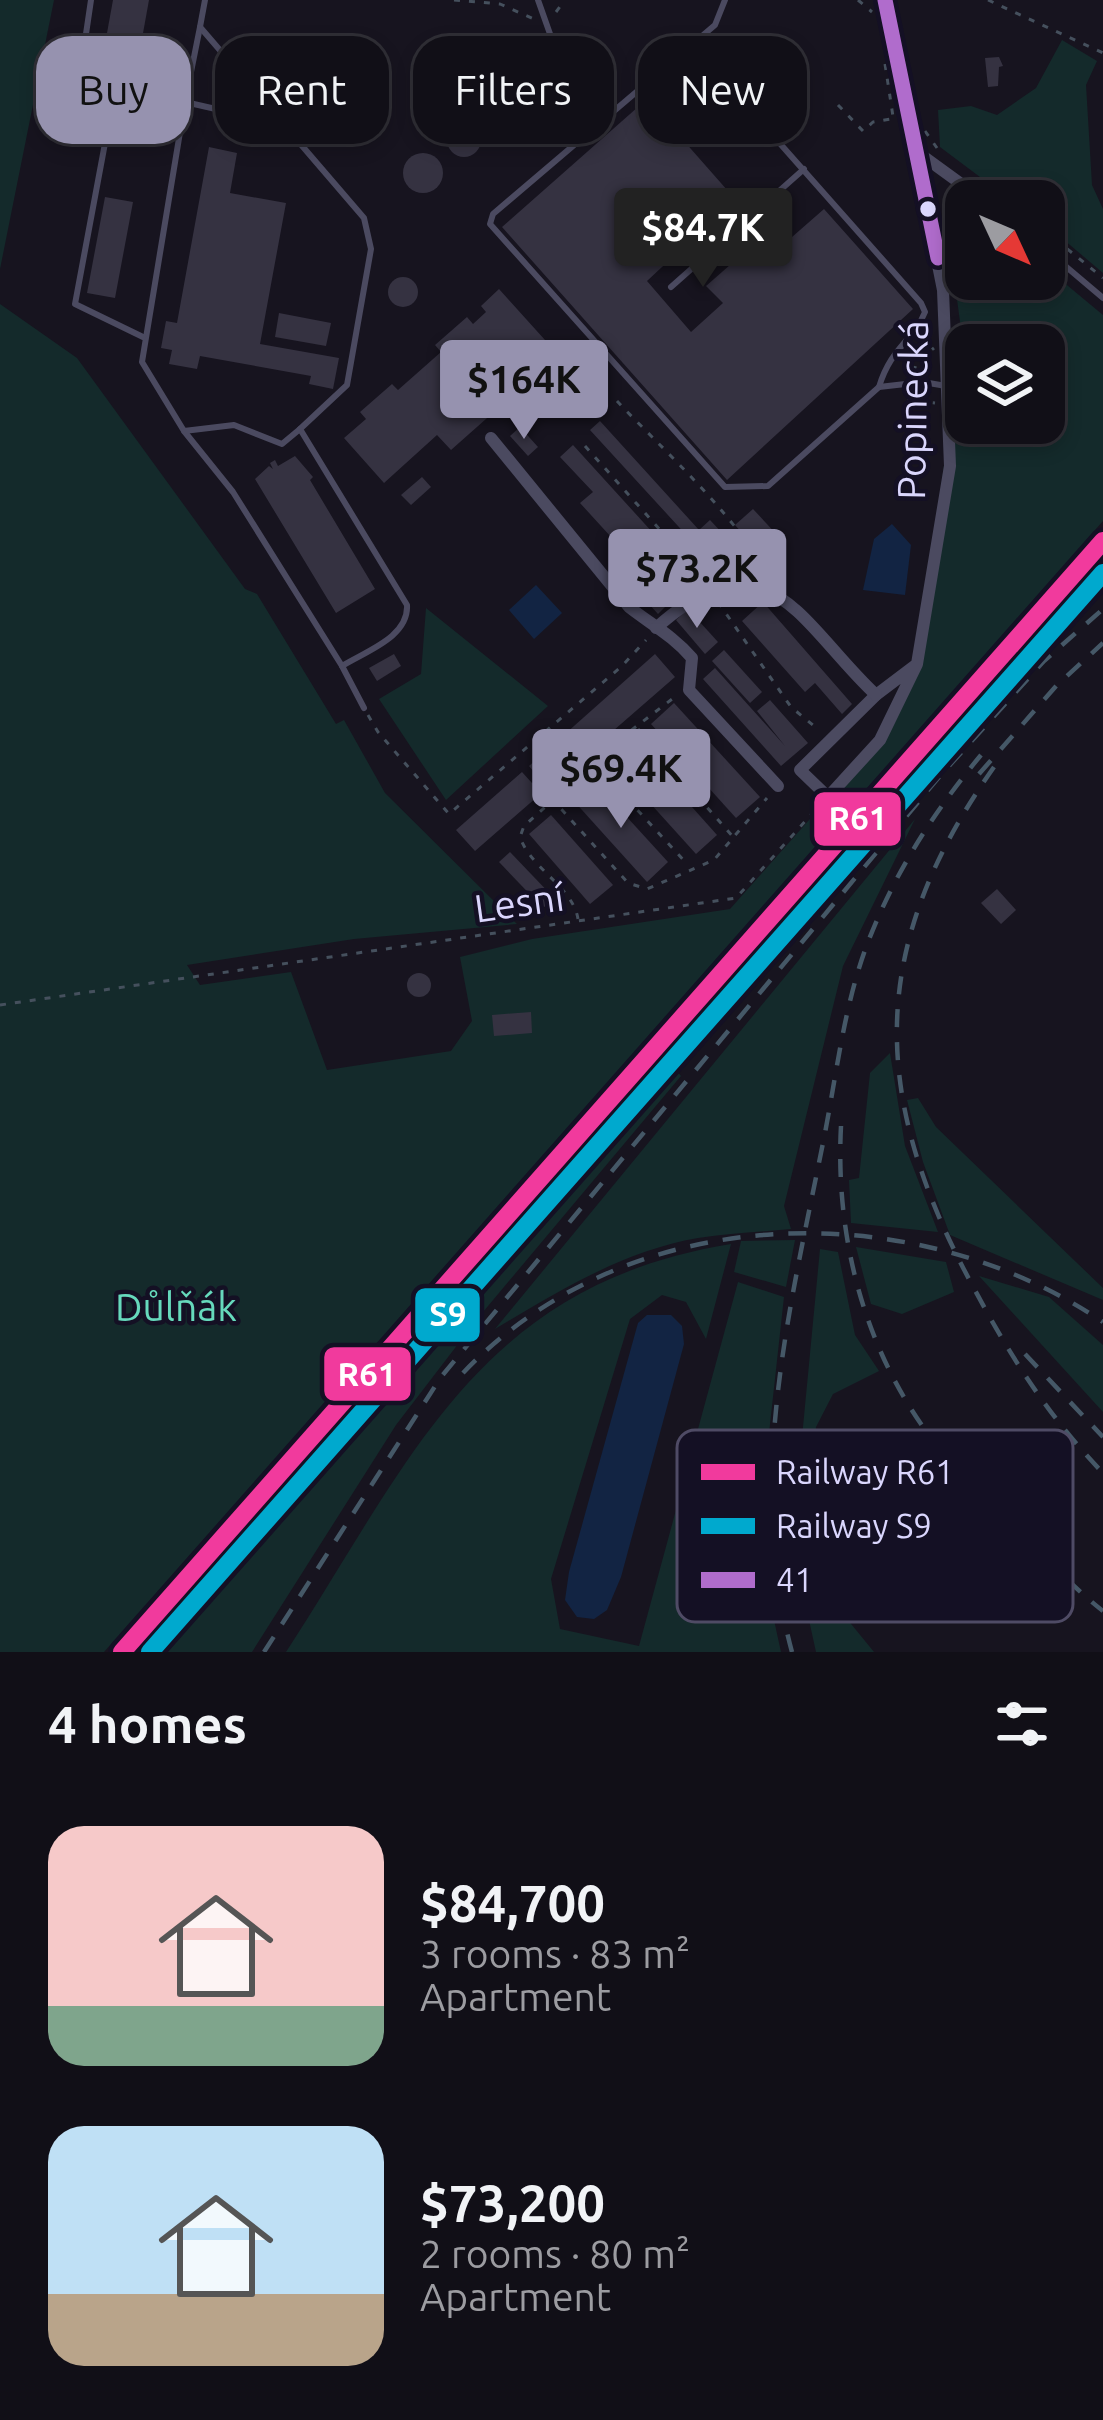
<!DOCTYPE html>
<meta charset="utf-8">
<style>
:root{--surface:#110f17;--page:#1a1820;--text:#f1f3f6;--muted:#9c9ca1;--line:#302f36;--accent:#9692af}
body{margin:0;font-family:Ubuntu,sans-serif;background:var(--page);color:var(--text);height:100vh;display:flex;flex-direction:column;font-size:45px;white-space:nowrap}
*{box-sizing:border-box;margin:0}
p{font-size:39px;color:var(--muted)}
.icon{flex:none;width:66px;height:66px;fill:none;stroke:currentColor;stroke-width:2;stroke-linecap:round;stroke-linejoin:round}
.map{position:relative;height:1652px;overflow:hidden}
.details{display:flex;flex-direction:column;background:var(--surface);flex:1}
.details>*{flex:none}
.banner{position:absolute;left:36px;top:36px;width:1032px;height:108px;display:flex;gap:24px}
.needle{width:78px;rotate:134deg}
.tools{position:absolute;left:945px;top:180px;display:grid;gap:24px}
.tools a{display:grid;place-items:center;width:120px;height:120px;border-radius:24px;background:var(--surface);box-shadow:0 6px 18px #0003,0 0 0 3px var(--line);font-size:60px}
.price{position:absolute;translate:-50% -102px;padding:0 27px;border-radius:12px;background:var(--accent);color:#111;font-size:39px;line-height:78px;filter:drop-shadow(0 3px 6px #0008)}
.price::after{content:'';position:absolute;left:50%;top:72px;width:36px;height:27px;margin-left:-18px;background:inherit;clip-path:polygon(0 0,100% 0,50% 100%)}
.price.on{background:#222;color:#fff}
ul{padding:0;list-style:none}
li{display:flex;align-items:center;gap:36px;height:300px;padding:0 48px}
li span{display:grid;place-items:center;flex:none;width:336px;height:240px;border-radius:36px;color:#555}
li>.icon{margin-inline-start:auto}
span .icon{width:144px;height:144px;fill:#fffc;stroke-width:1}
li b{font-size:51px}
h2{display:flex;justify-content:space-between;align-items:center;height:144px;padding:0 48px;font-size:51px}
.tag{padding:0 42px;border-radius:36px;background:var(--surface);box-shadow:0 6px 18px #0003,0 0 0 3px var(--line);font-size:42px;line-height:108px}
.tag.on{background:var(--accent);color:#111}
.map>svg:first-child{display:block}
.green{fill:#142a2b;fill-rule:evenodd}
.water{fill:#122443}
.building{fill:#353241}
.lines{fill:none;stroke-linecap:round;stroke-linejoin:round}
.path{stroke:#45505d;stroke-width:3;stroke-dasharray:6 9;stroke-linecap:butt}
.lane{stroke:#4b4a60;stroke-width:6}
.street{stroke:#4b4a60;stroke-width:12}
.rail{stroke:#455867;stroke-width:4.5;stroke-dasharray:18 15;stroke-linecap:butt}
.bus-1-casing{stroke:#141024;stroke-width:24}
.bus-1{stroke:#b06ccc;stroke-width:15}
.rail-1-casing{stroke:#141024;stroke-width:27}
.rail-2-casing{stroke:#141024;stroke-width:27}
.rail-1{stroke:#f13a9d;stroke-width:18}
.rail-2{stroke:#00a9ce;stroke-width:18}
.bus-dot{fill:#dad6fd;stroke:#141024;stroke-width:4.5}
.labels{text-anchor:middle;dominant-baseline:central;stroke-width:9;stroke-linejoin:round;paint-order:stroke}
.street-label{font-size:39px;fill:#dad6fd;stroke:#141024}
.park-label{font-size:39px;fill:#66d9bc;stroke:#141024}
.key{fill:#141024;stroke:#4f4b65;stroke-width:3}
.key-label{font-size:33px;fill:#dad6fd}
.line-badge{stroke:#141024;stroke-width:4.5}
.badge-label{font-size:33px;text-anchor:middle;font-weight:bold;fill:#fff}
</style>
<div class="map">
<svg width="1103" height="1652" viewBox="0 0 1103 1652">
<rect width="100%" height="100%" fill="#17141f"/>
<g class="green">
<path d="M0,0H54L0,269Z"/>
<path d="M1062,40L1097,61L1086,85L1092,185L1103,209V273L1044,223V201H1012L940,147L938,110L971,106L997,115L1036,88Z"/>
<path d="M966,219V279H1044V266L1103,315V521L104,1652H0V304L77,358L245,589L257,594L336,724L344,720L385,793L517,924L354,939L187,965L200,985L291,972L327,1070L451,1051L472,1021L460,957L532,939L730,909L880,740L917,664L948,436L957,430L955,362L965,358L947,226ZM966,345H1044V423H966Z"/>
<path d="M426,608L548,706L446,800L379,699L421,674Z"/>
<path d="M915,819L843,966L784,1206L791,1229C761,1232 729,1233 698,1238C623,1251 559,1291 495,1329Z"/>
<path d="M890,1053L905,1146L938,1232L851,1223L849,1180L859,1178L870,1073Z"/>
<path d="M671,1064L681,1076L478,1318L396,1425L252,1652H150Z"/>
<path d="M918,1098L936,1127L1103,1288V1300L950,1235L923,1162L907,1100Z"/>
<path d="M795,1240L786,1287L734,1272L741,1241Z"/>
<path d="M731,1244L706,1339L686,1302L662,1295L630,1319L551,1579L560,1629L639,1646L738,1282L784,1297L757,1542L781,1652H286C411,1460 478,1285 731,1244Z"/>
<path d="M856,1247L946,1262L954,1292L902,1314L871,1304Z"/>
<path d="M820,1249L838,1252L855,1335L879,1371L833,1394L816,1427L808,1552L825,1592L874,1652H816L792,1542Z"/>
<path d="M979,1276L1049,1297L1103,1345V1412Z"/>
</g>
<g class="water">
<path d="M892,524L911,545L905,595L863,590L874,539Z"/>
<path d="M536,585L562,613L534,639L509,610Z"/>
<path d="M647,1315H671L682,1326L684,1344L621,1577L607,1610L594,1619L577,1617L565,1600L569,1572L638,1323Z"/>
</g>
<g class="building">
<path d="M113,0H149L134,83L99,77Z"/>
<path d="M999,57L1003,66L999,67L998,86L988,87L985,58Z"/>
<path d="M647,99L735,199L647,281L691,332L723,303L706,286L763,236L776,251L824,209L913,309L727,480L502,227Z"/>
<circle cx="464" cy="140" r="17"/>
<path d="M209,147L237,153L230,193L286,203L260,344L339,358L333,389L309,384L311,376L200,356L197,369L169,364L172,350L161,348L166,321L177,323Z"/>
<circle cx="423" cy="173" r="20"/>
<path d="M105,197L133,202L115,298L87,293Z"/>
<circle cx="403" cy="292" r="15"/>
<path d="M499,289L545,340L481,396L495,411L451,450L437,435L384,483L344,438L366,419L360,412L392,384L398,390L441,352L435,345L467,317L473,324L486,312L481,306Z"/>
<path d="M279,313L331,323L326,346L275,337Z"/>
<path d="M600,421L699,530L710,520L751,564L742,574L733,564L722,574L590,430Z"/>
<path d="M520,427L538,447L528,456L510,436Z"/>
<path d="M573,445L694,578L658,614L630,583L643,572L580,503L593,492L560,457Z"/>
<path d="M295,456L313,477L310,480L375,589L336,613L255,479L269,466L273,469L270,463L275,460L278,466Z"/>
<path d="M422,477L431,487L411,505L401,495Z"/>
<path d="M753,509L780,538L761,554L735,525Z"/>
<path d="M763,602L852,704L842,714L815,683L805,692L742,621Z"/>
<path d="M688,609L718,642L705,654L676,620Z"/>
<path d="M724,650L762,692L750,703L712,661Z"/>
<path d="M394,654L401,666L377,681L369,668Z"/>
<path d="M655,654L675,677L475,851L456,830L522,772L532,783L539,778L529,766Z"/>
<path d="M715,668L785,746L757,711L770,700L808,743L781,766L703,679Z"/>
<path d="M674,703L760,797L736,818L651,724Z"/>
<path d="M633,741L717,835L696,854L612,761Z"/>
<path d="M594,781L668,862L647,882L573,800Z"/>
<path d="M551,815L613,885L590,904L529,834Z"/>
<path d="M510,852L554,898L543,908L499,862Z"/>
<path d="M997,889L1016,910L1001,924L981,903Z"/>
<circle cx="419" cy="985" r="12"/>
<path d="M531,1012L532,1033L494,1036L492,1015Z"/>
</g>
<g class="lines">
<g class="path">
<path d="M454,0L500,4L536,20"/>
<path d="M858,0L872,12"/>
<path d="M988,0L1103,53"/>
<path d="M556,12L565,0"/>
<path d="M885,64L894,123"/>
<path d="M838,105L863,131L873,122L891,119"/>
<path d="M925,131L937,148"/>
<path d="M991,192L1004,201"/>
<path d="M1044,230L1103,278"/>
<path d="M914,372L916,363L934,348"/>
<path d="M910,394L909,400L935,403"/>
<path d="M617,401C653,440 752,530 765,577"/>
<path d="M585,446L704,579"/>
<path d="M718,602L791,707L819,730"/>
<path d="M368,715L378,732L449,814L622,666L646,640"/>
<path d="M638,729L734,838"/>
<path d="M597,766L688,865"/>
<path d="M553,800L612,745L676,696"/>
<path d="M578,919C573,887 531,869 520,837L524,826L553,800L628,883L647,889L714,860L767,798"/>
<path d="M0,1005L736,898L818,807"/>
</g>
<g class="lane">
<path d="M91,0L78,88L185,102L142,362L184,431L233,492L342,666C366,651 409,637 407,605L300,429L347,385L371,249L364,218L200,27L205,0"/>
<path d="M538,0L555,48"/>
<path d="M725,0L715,25L493,214L490,224L725,487L768,486L879,387L923,382L946,386"/>
<path d="M200,27L185,102L282,124"/>
<path d="M692,44L921,303L925,312C914,340 891,347 879,387"/>
<path d="M114,95L75,304L143,337"/>
<path d="M964,186L984,201"/>
<path d="M1044,248L1103,298"/>
<path d="M671,287L804,169"/>
<path d="M184,431L234,425L282,444L300,429"/>
<path d="M342,666L364,708"/>
</g>
<g class="street">
<path d="M885,0L943,290L950,466L917,664L880,740L828,797L800,770L876,695L917,664"/>
<path d="M920,154L964,186"/>
<path d="M491,438L629,607C652,625 673,636 692,658L689,690L778,786"/>
<path d="M656,628C768,528 801,625 876,695"/>
</g>
<g class="rail">
<path d="M994,767C869,944 869,1091 969,1279C1007,1351 1046,1414 1103,1473"/>
<path d="M979,774L1057,685L1103,643"/>
<path d="M841,1126C835,1239 865,1353 935,1443C959,1474 990,1501 1017,1529C1045,1556 1072,1587 1103,1611"/>
<path d="M1025,1354L1103,1437"/>
<path d="M463,1373C628,1200 912,1193 1103,1322"/>
<path d="M264,1652L441,1377L939,777L1044,661L1103,609"/>
<path d="M792,1652C745,1480 790,1308 824,1138C837,1072 844,1005 868,942C895,872 933,813 981,755"/>
</g>
<g class="bus-1-casing">
<path id="bus-1" d="M885,0L938,258"/>
</g>
<use href="#bus-1" class="bus-1"/>
<g class="rail-1-casing">
<path id="rail-1" d="M122,1652L1103,541"/>
</g>
<g class="rail-2-casing">
<path id="rail-2" d="M150,1652L1103,573"/>
</g>
<use href="#rail-1" class="rail-1"/>
<use href="#rail-2" class="rail-2"/>
</g>
<circle class="bus-dot" cx="928" cy="209" r="10"/>
<g class="labels">
<g class="street-label">
<text transform="translate(912 410) rotate(-89)">Popinecká</text>
<text transform="translate(519 902) rotate(-8)">Lesní</text>
</g>
<g class="park-label">
<text x="176" y="1306">Důlňák</text>
</g>
</g>
<rect x="677" y="1430" width="396" height="192" rx="18" class="key"/>
<rect x="701" y="1464" width="54" height="16" fill="#f13a9d"/>
<rect x="701" y="1518" width="54" height="16" fill="#00a9ce"/>
<rect x="701" y="1572" width="54" height="16" fill="#b06ccc"/>
<g class="key-label">
<text x="776" y="1484">Railway R61</text>
<text x="776" y="1538">Railway S9</text>
<text x="776" y="1592">41</text>
</g>
<g class="line-badge">
<rect x="812" y="790" width="91" height="58" rx="12" fill="#f13a9d"/>
<rect x="413" y="1286" width="69" height="58" rx="12" fill="#00a9ce"/>
<rect x="322" y="1345" width="91" height="58" rx="12" fill="#f13a9d"/>
</g>
<g class="badge-label">
<text x="858" y="830">R61</text>
<text x="448" y="1326">S9</text>
<text x="367" y="1386">R61</text>
</g>
</svg>
<div class="tools">
<a><svg class="needle" viewBox="-14 -14 28 28"><path d="M0-13l5 13h-10z" fill="#e53935"/><path d="M0 13l5-13h-10z" fill="#9c9ca1"/></svg></a>
<a><svg class="icon" aria-label="layers" viewBox="0 0 24 24"><path d="M12 4l9 5-9 5-9-5zM3 14l9 5 9-5"/></svg></a>
</div>
<b class="price on" style="left:703px;top:290px">$84.7K</b>
<b class="price" style="left:524px;top:442px">$164K</b>
<b class="price" style="left:697px;top:631px">$73.2K</b>
<b class="price" style="left:621px;top:831px">$69.4K</b>
<div class="banner">
<a class="tag on">Buy</a>
<a class="tag">Rent</a>
<a class="tag">Filters</a>
<a class="tag">New</a>
</div>
</div>
<section class="details">
<h2>4 homes<svg class="icon" aria-label="filters" viewBox="0 0 24 24"><path d="M4 7h16M4 17h16"/><circle cx="9" cy="7" r="2"/><circle cx="15" cy="17" r="2"/></svg></h2>
<ul>
<li><span style="background:linear-gradient(#f6c9c9 75%,#7fa58c 0)"><svg class="icon" aria-label="home" viewBox="0 0 24 24"><path d="M3 11l9-7 9 7M6 9v11h12V9"/></svg></span><div><b>$84,700</b><p>3 rooms · 83 m²</p><p>Apartment</p></div></li>
<li><span style="background:linear-gradient(#bfe0f5 70%,#b9a48a 0)"><svg class="icon" aria-label="home" viewBox="0 0 24 24"><path d="M3 11l9-7 9 7M6 9v11h12V9"/></svg></span><div><b>$73,200</b><p>2 rooms · 80 m²</p><p>Apartment</p></div></li>
</ul>
</section>
